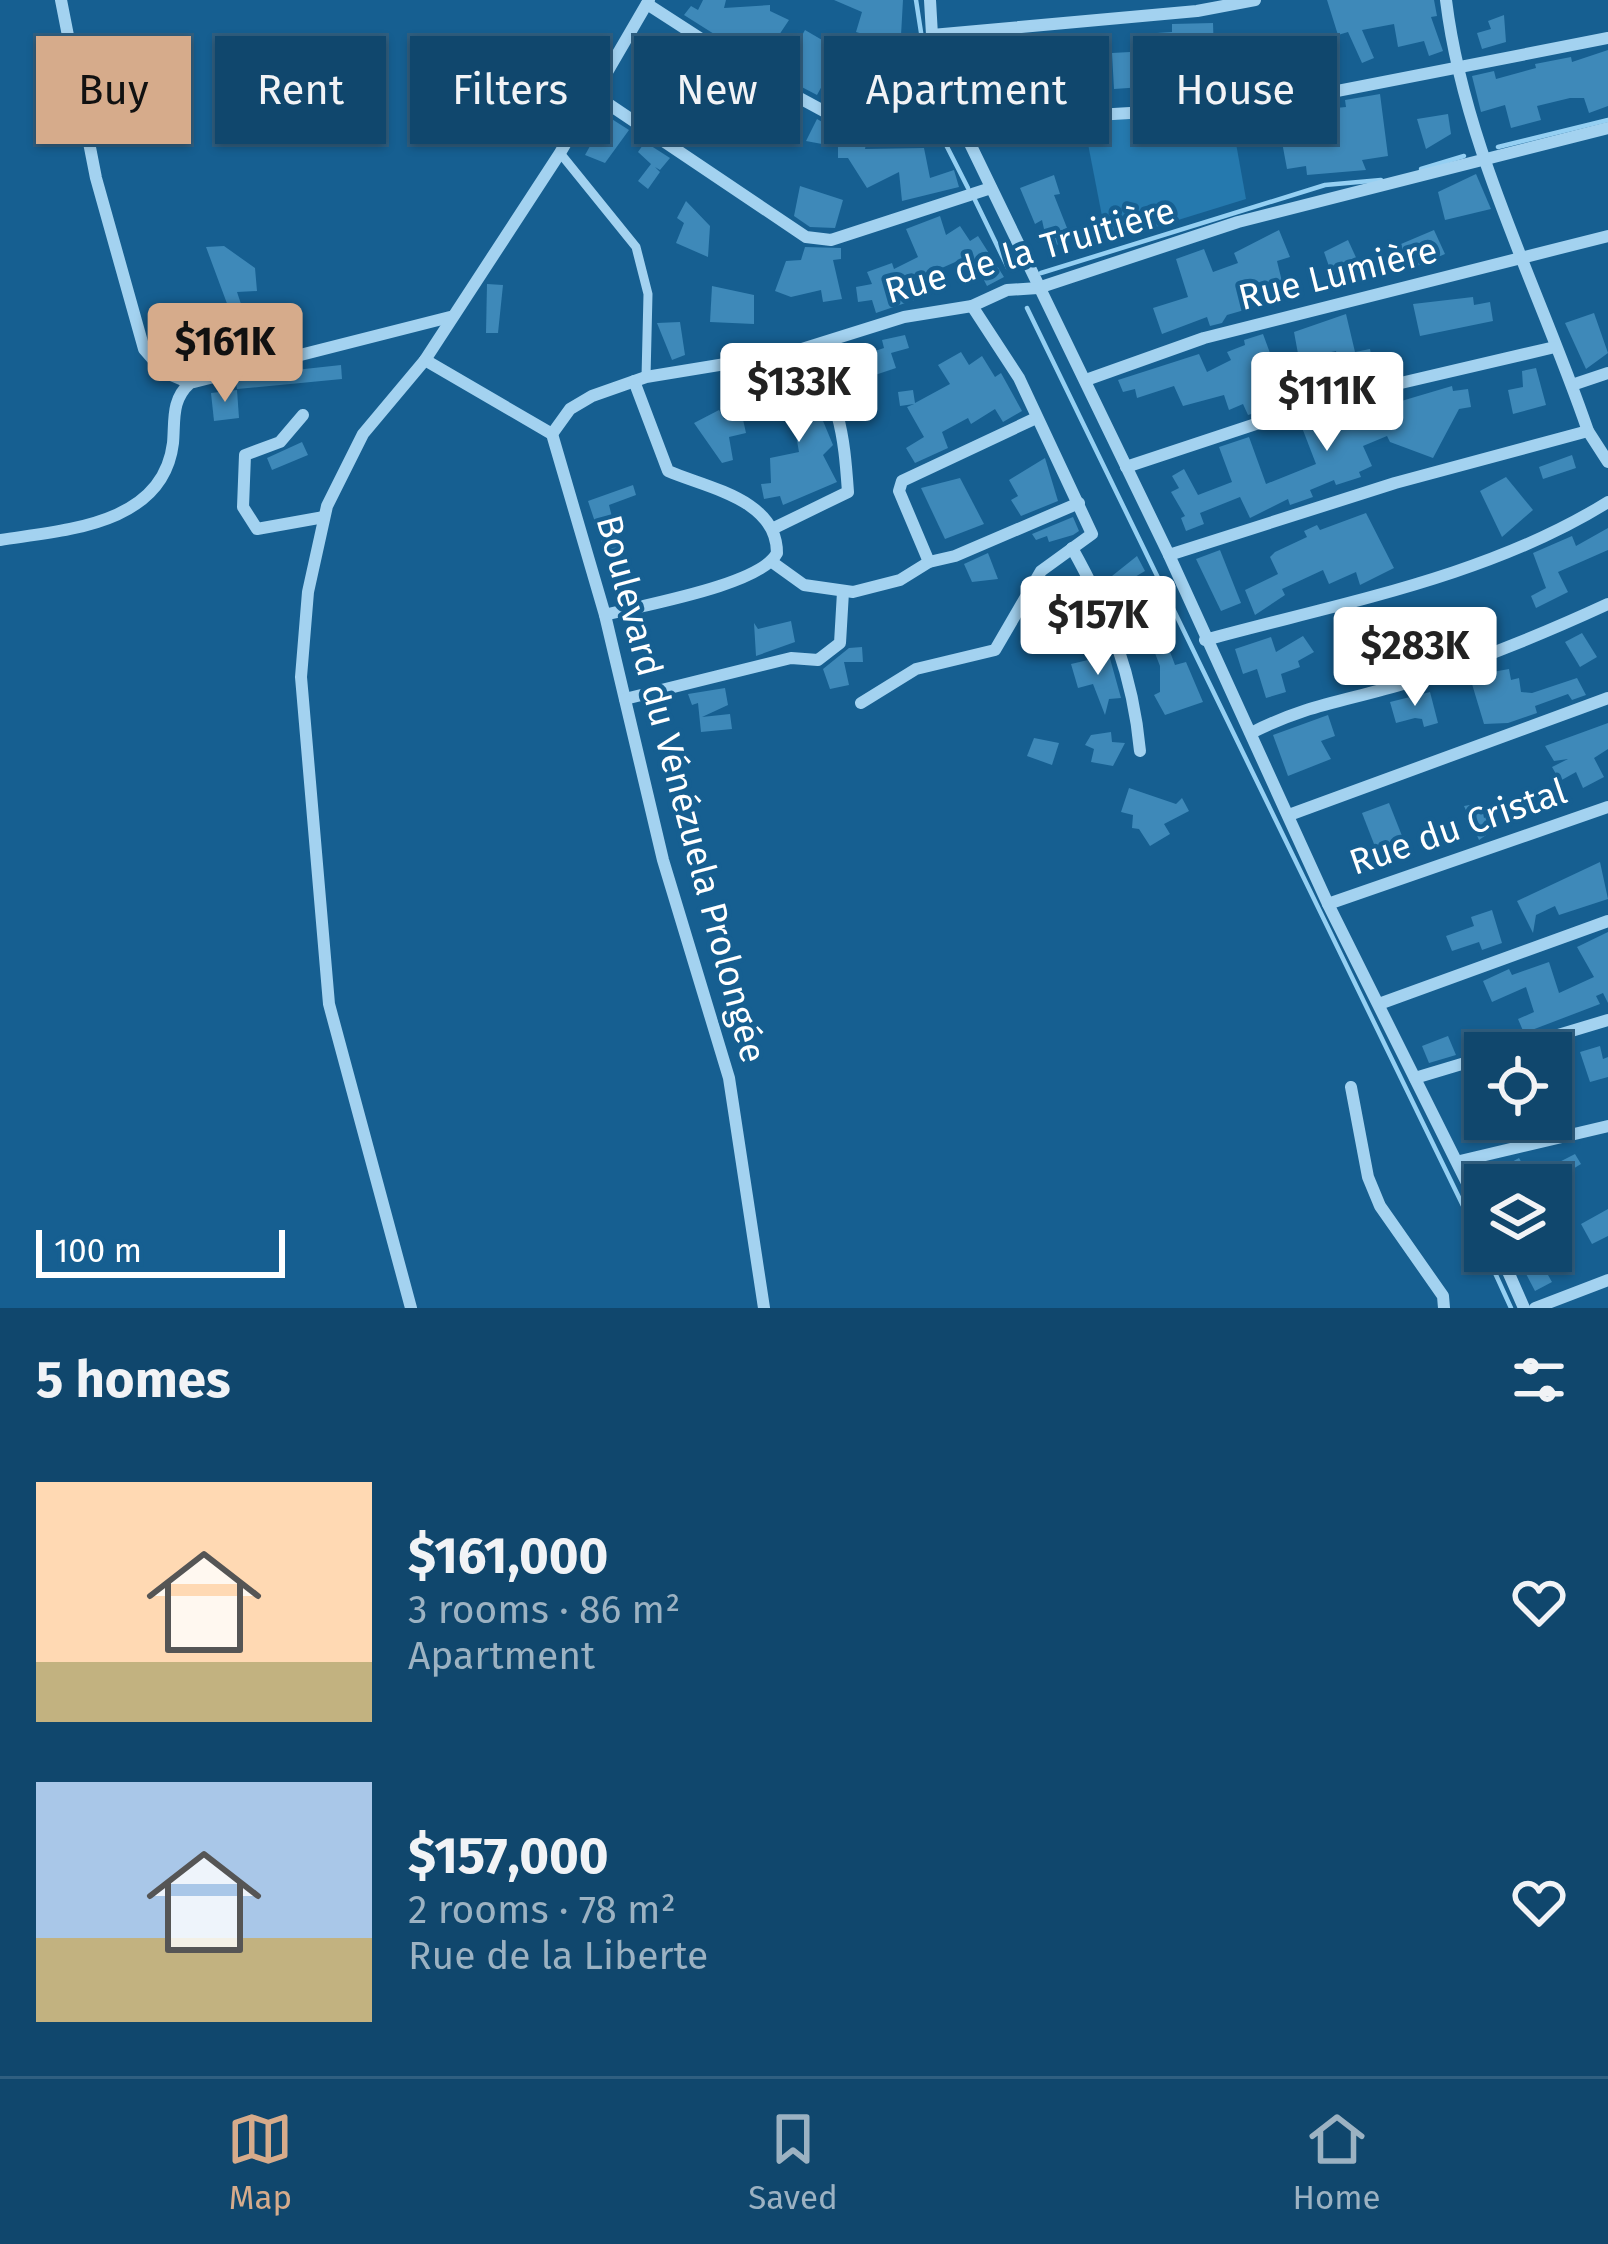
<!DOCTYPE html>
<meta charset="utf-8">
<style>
:root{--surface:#10476d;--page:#1e5175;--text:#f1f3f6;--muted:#9cb2c2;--line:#305f80;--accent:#d6ab8b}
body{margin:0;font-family:"Fira Sans",sans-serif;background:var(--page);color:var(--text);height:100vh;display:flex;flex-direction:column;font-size:45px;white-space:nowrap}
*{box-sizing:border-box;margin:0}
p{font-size:39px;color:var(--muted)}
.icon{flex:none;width:66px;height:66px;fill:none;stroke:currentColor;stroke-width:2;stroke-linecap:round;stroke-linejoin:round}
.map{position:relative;height:1308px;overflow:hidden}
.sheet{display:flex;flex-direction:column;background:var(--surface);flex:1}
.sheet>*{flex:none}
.banner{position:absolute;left:36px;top:36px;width:1536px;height:108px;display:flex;gap:24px}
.buttons{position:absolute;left:1464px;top:1032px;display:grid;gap:24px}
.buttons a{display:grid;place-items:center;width:108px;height:108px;border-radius:0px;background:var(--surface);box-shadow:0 3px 9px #0004,0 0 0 3px var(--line);font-size:60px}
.scale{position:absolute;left:36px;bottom:30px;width:249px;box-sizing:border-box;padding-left:12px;border:6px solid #fff;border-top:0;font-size:33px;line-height:42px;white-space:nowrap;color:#fff;-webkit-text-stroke:9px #165f91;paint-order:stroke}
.price{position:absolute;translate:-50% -102px;padding:0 27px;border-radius:12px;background:#fff;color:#222;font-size:39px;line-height:78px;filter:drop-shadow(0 3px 6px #0008)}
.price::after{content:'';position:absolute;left:50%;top:72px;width:36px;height:27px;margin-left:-18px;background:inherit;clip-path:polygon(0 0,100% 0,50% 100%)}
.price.active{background:var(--accent);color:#111}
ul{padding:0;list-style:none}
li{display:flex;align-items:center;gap:36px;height:300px;padding:0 36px}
li span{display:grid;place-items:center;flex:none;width:336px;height:240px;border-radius:0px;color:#555}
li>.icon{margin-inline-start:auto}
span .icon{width:144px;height:144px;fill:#fffc;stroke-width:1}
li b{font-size:51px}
h2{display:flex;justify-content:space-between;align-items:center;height:144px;padding:0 36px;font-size:51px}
.chip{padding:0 42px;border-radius:0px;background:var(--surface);box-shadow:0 3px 9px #0004,0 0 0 3px var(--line);font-size:42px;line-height:108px}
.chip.active{background:var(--accent);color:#111}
.menu{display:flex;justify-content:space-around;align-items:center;height:168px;border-top:3px solid var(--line);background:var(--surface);font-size:33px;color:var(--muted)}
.menu a{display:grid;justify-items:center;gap:6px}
.menu .active{color:var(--accent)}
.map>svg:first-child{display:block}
.green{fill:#2579ae}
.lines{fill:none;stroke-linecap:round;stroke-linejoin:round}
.stream{stroke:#95d0f3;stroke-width:4.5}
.building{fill:#3e89b9}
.lane{stroke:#a3d2f0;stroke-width:9}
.street{stroke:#a3d2f0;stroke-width:12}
.labels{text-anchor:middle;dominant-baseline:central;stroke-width:9;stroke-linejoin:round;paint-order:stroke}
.street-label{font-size:36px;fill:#fff;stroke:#165f91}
</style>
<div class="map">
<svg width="1608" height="1308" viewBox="0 0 1608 1308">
<rect width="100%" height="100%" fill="#165f91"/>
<path class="green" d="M1230,110L1246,199L1107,242L1083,118Z"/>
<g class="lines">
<g class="stream">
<path d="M916,0L933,110"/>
<path d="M940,133L968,188"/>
<path d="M1498,147L1608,120"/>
<path d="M1421,169L1464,156"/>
<path d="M975,200L1008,268"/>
<path d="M1041,273L1325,185L1381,180"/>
<path d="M1027,308L1485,1251"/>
<path d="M1485,1251L1511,1308"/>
</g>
</g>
<g class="building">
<path d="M703,0H726L724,8L770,5V11L789,20L771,47L725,34L722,39L684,15L691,6L698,10Z"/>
<path d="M834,0H903L897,106L889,112L848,87L875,88L883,40L856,32L862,12Z"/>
<path d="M1327,0H1434L1437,16L1431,17L1443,51L1429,56L1424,41L1398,47L1394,24L1362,30L1374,58L1362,63L1348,32L1338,35Z"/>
<path d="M1504,15L1506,42L1482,49L1477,33L1491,29L1488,21Z"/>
<path d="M1213,23L1214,55L1181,56L1182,75L1171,76V85L1114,89L1112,53L1130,52L1131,69L1158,65L1157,33L1172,32V24Z"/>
<path d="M805,30L841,51L817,95L794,83L797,62L789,59Z"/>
<path d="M1287,48L1296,79L1270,87L1260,57Z"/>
<path d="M1608,50V106L1589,113L1584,98H1570L1537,106L1541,120L1511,128L1505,105L1481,112L1472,76L1494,71L1496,79L1536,68L1535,64L1571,57L1572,62Z"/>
<path d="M704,53L748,82L715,132L672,104Z"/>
<path d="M1380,94L1388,156L1362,160L1366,170L1307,175L1306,166L1287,169L1282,142L1243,147L1241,130L1252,128L1251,116L1346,107L1345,100Z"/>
<path d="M1448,114L1451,134L1426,149L1417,119Z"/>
<path d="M607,116L629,130L605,163L585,155Z"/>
<path d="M817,119L840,132L868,133L865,149L924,148L930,178L954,170L959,187L902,201L899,172L867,188L848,158H838V147L806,141Z"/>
<path d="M645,142L670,158L660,170L655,167L660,172L648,189L638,181L651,164L638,152Z"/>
<path d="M1476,174L1491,209L1445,220L1438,192Z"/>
<path d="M1054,175L1060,194L1054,195L1069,233L1068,242L1048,247L1042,220L1035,224L1020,188Z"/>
<path d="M800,186L843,200L835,228L810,227L794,216Z"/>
<path d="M686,201L710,226L708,257L676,243L684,223L677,218Z"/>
<path d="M940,216L946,235L960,226L970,241L978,236L1004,277L987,286L971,255L935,271L939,280L912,293L914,300L876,313L872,300L858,302L856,287L872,284L867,272L892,263L894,269L918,257L906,229Z"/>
<path d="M1279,230L1290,257L1277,261L1286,298L1227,315L1222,323L1210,326L1207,317L1162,334L1153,308L1188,297L1176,259L1204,249L1213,272L1238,263L1234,253Z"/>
<path d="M1434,230L1445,254L1408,270L1401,244Z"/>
<path d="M1348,240L1359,264L1332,275L1324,252Z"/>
<path d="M224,246L255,268L257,291L237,292L244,313L232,317L206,247Z"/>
<path d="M805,247L841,248V259L833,260L842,299L823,302L821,290L791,297L775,291L786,261L801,260Z"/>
<path d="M487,284L503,285L498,333H486Z"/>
<path d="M712,286L754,295V324L710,322Z"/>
<path d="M1473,297L1474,305L1490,302L1493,321L1420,336L1413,304Z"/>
<path d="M204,313L207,331L175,330L176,318Z"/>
<path d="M1594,313L1608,353L1586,369L1565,323Z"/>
<path d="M1346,314L1355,352L1370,349L1375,374L1341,380L1336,351L1299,359L1294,332Z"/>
<path d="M680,322L685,355L672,360L657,323Z"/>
<path d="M1263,334L1277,372L1309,366L1313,388L1301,391L1299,383L1264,401L1268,409L1248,415L1243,404L1229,410L1224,395L1183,406L1174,386L1137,398L1135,389L1123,392L1118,380L1199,354L1207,372L1231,360L1227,352L1245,345L1244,340Z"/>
<path d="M905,335L909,348L891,353L896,368L866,378L854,358L884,348L882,340Z"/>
<path d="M961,352L969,365L982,356L995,377L1001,373L1022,411L1003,422L995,409L971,424L968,418L942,432L948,448L915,463L906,448L924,437L907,407L914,404L900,406L898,392L913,390L915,403L950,384L938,365Z"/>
<path d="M341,365L342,379L237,389L236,382L277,372Z"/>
<path d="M1536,368L1546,405L1513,414L1508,390L1523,387L1522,371Z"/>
<path d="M799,370L798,396L811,392L833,445L823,455L837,482L783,505L780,496L764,499L761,484L771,483L770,458L799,452L792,412L778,415L771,372Z"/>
<path d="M1452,386L1453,391L1468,389L1471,407L1459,409L1433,458L1390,442L1387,436L1363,446L1372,466L1359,472L1361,477L1336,485L1334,480L1310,490L1313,497L1290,505L1288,499L1250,518L1240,497L1200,513L1204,524L1186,531L1181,518L1185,516L1171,492L1179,488L1172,476L1184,469L1198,495L1232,482L1219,447L1249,437L1266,484L1316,464L1301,425L1315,420L1318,429L1396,396L1398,402Z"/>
<path d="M237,390L239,418L214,421L211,393Z"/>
<path d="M719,410L724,419L742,415L746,433L729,437L733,460L722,463L694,423Z"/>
<path d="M302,442L308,455L272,470L267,458Z"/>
<path d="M1572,455L1576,468L1543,479L1539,467Z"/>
<path d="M1045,458L1058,501L1021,516L1011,500L1018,496L1009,480Z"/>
<path d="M1506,477L1533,510L1502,537L1480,491Z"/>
<path d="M960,478L984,524L945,539L921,488Z"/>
<path d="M633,485L636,495L609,505L624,565L612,573L588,501Z"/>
<path d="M1366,513L1394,568L1360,585L1356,572L1329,584L1323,570L1282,589L1285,595L1255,615L1245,590L1278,574L1270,557L1275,552L1307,537L1304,531L1317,525L1320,530Z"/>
<path d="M1073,517L1079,531L1073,535L1049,542L1047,536L1036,540L1032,534Z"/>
<path d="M1608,528V550L1558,572L1568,592L1536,608L1531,596L1546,588L1533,553L1572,536L1576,546Z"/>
<path d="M1220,550L1241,603L1221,611L1196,559Z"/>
<path d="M988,553L998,579L972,582L964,564Z"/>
<path d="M1137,556L1145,571L1118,587L1112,576Z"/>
<path d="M1153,607L1175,665L1186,662L1203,702L1165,715L1154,695L1160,692V666L1140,615Z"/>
<path d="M791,621L795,642L756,656L754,623L758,629Z"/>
<path d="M1582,633L1597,657L1580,667L1565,642Z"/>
<path d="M1303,636L1314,652L1298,661L1300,667L1281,674L1286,692L1266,698L1257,669L1243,674L1235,649L1271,637L1276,652Z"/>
<path d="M1406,637L1415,655L1373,675L1364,657L1388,639L1391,645Z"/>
<path d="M862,647L863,662H844L849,685L830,689L823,669L849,648Z"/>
<path d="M1109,655L1121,698L1109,699L1105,715L1093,684L1078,688L1071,664Z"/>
<path d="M1486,669L1487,673L1509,669L1511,680L1519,678L1521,692L1532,693L1577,678L1586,695L1572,700L1568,694L1535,706L1537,713L1508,723L1484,724L1469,674Z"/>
<path d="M725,688L728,705L702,717L730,714L732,729L701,732L698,703L692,705L688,694Z"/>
<path d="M1430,692L1438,723L1424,727L1422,719L1415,718L1396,723L1390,702Z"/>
<path d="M1328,715L1335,736L1321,741L1331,759L1288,776L1273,735Z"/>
<path d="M1608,723V749L1594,758L1604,777L1583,788L1576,772L1560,781L1552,767L1568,759L1554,761L1545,746Z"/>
<path d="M1111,732L1112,742L1125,743L1113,766L1091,762L1094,749L1085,745L1091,735Z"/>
<path d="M1034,738L1059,743L1052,765L1027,756Z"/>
<path d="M1129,788L1176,804L1182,798L1189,811L1164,824L1170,834L1150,846L1139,829L1132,828L1133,815L1121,812Z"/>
<path d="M1389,803L1408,851L1381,862L1362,813Z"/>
<path d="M1481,803L1484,818L1491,815L1496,828L1479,840L1464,806Z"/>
<path d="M1600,862L1608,899L1559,915L1555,906L1536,915L1533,933L1517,901Z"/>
<path d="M1492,910L1502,943L1482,950L1479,942L1452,951L1446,936L1474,926L1471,917Z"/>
<path d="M1608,932V1003L1603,993L1596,996L1600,1004L1524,1033L1518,1019L1534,1012L1526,987L1492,1002L1483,981L1509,969L1512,975L1549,962L1559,993L1594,977L1577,947Z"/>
<path d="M1448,1036L1456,1055L1429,1063L1422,1046Z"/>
<path d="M1600,1046L1603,1059L1608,1057V1077L1590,1082L1580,1052Z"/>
<path d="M1575,1154L1581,1164L1558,1178L1562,1185H1510L1501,1168L1519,1158L1530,1177Z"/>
<path d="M1608,1209V1236L1592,1244L1581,1224Z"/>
<path d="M1514,1251H1559L1540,1261L1552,1282L1535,1291Z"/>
</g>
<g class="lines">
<path class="lane" d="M560,153L636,247L648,294L646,377"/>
<g class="street">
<path d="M61,0L96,178L144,349L164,372L190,383"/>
<path d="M930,0L932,35L960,123L1169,555L1328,904L1485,1219"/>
<path d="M1446,0C1464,148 1540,290 1588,431L1608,462"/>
<path d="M647,4L757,75L844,122L960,123L1265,105L1608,38"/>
<path d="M932,35L1197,11L1255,0"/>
<path d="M592,93L806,237L831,240L991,188"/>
<path d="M425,360L552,434L605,615L663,860L729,1078L764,1308"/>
<path d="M1086,380L1204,338L1608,236"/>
<path d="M1572,385L1608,373"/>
<path d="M303,415L280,442L245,455L243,507L257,529L324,517"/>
<path d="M552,434L570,409L592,396L646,377L786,354L904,317L972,306L1007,290L1038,288L1238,222L1608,128"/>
<path d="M1126,467L1328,400L1555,347"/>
<path d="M772,529L848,492C844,436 840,391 799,350"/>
<path d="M0,540C63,530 163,526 173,443C175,420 171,400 190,383L450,317"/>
<path d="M1072,548C1109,614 1133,675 1140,751"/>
<path d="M1169,555L1395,483L1588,431"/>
<path d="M772,562L804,585L853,592L900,580L929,562L955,556L1079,503"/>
<path d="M929,562L899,491L902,481L1034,419"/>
<path d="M605,615C642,605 761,585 777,553C777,499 707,488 668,471L634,381"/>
<path d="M1205,640C1340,603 1488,577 1608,502"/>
<path d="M625,699L791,658L818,660L840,643L843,592"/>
<path d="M861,703L916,669L995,650L1041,571L1092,534L1019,378L972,306"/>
<path d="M1251,733C1310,703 1349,701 1409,682C1477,661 1543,634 1608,604"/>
<path d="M1289,815L1608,698"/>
<path d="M1328,904L1608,807"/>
<path d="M1379,1004L1608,921"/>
<path d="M1498,1053L1608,1020"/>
<path d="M1415,1078L1485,1057"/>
<path d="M1351,1087L1368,1177L1380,1206L1443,1296L1444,1308"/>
<path d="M1460,1161L1608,1126"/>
<path d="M1499,1251L1524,1308"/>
<path d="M411,1308L329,1004L301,677L308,592L327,506L363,434L425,360L560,153L649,0"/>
<path d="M1535,1308L1608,1280"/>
</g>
</g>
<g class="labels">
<g class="street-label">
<text transform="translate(1030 251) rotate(-16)">Rue de la Truitière</text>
<text transform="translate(1338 274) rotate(-14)">Rue Lumière</text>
<text transform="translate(681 789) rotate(75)">Boulevard du Vénézuela Prolongée</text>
<text transform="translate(1458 827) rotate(-19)">Rue du Cristal</text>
</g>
</g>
</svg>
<div class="buttons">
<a><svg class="icon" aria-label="locate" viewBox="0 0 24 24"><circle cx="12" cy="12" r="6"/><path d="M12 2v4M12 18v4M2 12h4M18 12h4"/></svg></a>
<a><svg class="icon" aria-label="layers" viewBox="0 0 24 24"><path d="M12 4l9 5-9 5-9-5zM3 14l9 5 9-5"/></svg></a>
</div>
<div class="scale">100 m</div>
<b class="price active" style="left:225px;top:405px">$161K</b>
<b class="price" style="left:799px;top:445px">$133K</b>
<b class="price" style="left:1327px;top:454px">$111K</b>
<b class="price" style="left:1098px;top:678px">$157K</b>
<b class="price" style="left:1415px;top:709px">$283K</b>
<div class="banner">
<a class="chip active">Buy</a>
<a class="chip">Rent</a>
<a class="chip">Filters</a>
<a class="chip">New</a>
<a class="chip">Apartment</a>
<a class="chip">House</a>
</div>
</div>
<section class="sheet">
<h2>5 homes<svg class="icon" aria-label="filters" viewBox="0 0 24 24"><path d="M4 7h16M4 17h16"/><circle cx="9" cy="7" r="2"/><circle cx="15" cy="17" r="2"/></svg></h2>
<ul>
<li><span style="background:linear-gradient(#ffd9b3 75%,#c2b280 0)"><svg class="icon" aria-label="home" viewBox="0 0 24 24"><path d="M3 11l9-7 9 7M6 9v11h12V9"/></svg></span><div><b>$161,000</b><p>3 rooms · 86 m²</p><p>Apartment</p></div><svg class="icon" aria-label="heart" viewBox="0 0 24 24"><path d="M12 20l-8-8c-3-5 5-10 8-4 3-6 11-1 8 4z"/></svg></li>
<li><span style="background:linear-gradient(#a9c7e8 65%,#c2b280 0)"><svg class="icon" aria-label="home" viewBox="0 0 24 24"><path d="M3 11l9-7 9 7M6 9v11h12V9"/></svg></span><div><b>$157,000</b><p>2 rooms · 78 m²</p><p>Rue de la Liberte</p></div><svg class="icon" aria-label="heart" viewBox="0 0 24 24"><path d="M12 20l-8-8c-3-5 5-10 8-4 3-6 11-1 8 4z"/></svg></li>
</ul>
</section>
<nav class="menu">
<a class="active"><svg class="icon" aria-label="map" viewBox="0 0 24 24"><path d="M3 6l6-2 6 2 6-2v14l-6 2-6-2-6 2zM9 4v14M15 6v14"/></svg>Map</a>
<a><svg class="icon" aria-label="saved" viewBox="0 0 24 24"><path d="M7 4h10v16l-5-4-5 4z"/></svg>Saved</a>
<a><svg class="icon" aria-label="home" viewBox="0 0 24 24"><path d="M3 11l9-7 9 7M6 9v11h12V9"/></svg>Home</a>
</nav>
